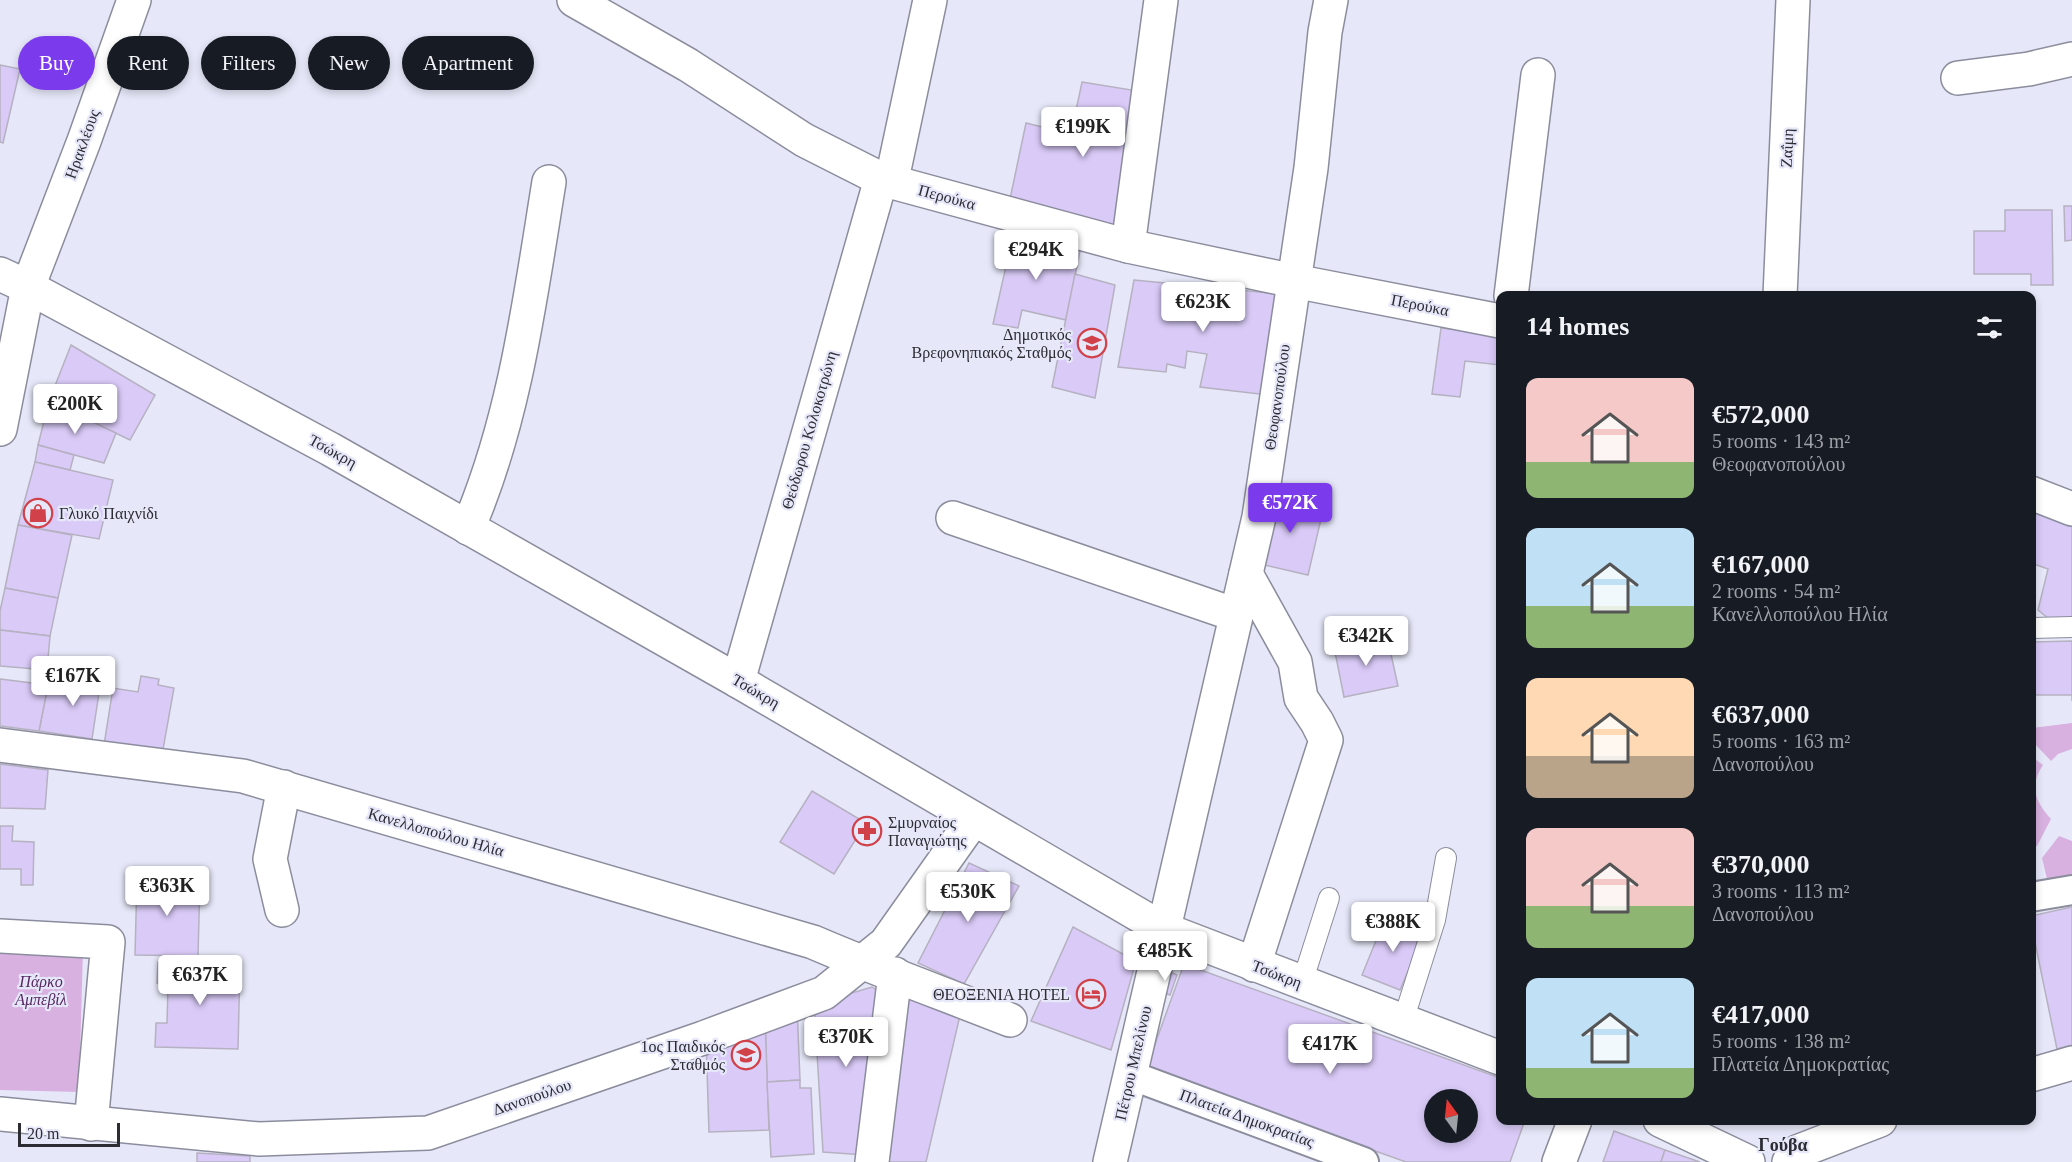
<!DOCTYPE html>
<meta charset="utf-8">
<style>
:root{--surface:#171b24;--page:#20242c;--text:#f1f3f6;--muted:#9ea1a6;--accent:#7c3aed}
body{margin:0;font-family:"Times New Roman",serif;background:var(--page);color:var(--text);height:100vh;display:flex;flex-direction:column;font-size:22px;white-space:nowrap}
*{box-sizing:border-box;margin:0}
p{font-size:20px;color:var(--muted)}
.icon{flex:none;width:33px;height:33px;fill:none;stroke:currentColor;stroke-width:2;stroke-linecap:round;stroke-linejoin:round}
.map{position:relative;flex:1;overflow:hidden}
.drawer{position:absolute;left:1496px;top:291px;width:540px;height:834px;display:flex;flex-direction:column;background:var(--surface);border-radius:12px;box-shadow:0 3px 9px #0003}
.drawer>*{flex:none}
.hud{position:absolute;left:18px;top:36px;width:570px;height:54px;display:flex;gap:12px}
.needle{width:39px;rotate:345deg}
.controls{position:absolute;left:1424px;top:1089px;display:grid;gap:12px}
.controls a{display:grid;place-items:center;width:54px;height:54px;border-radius:50%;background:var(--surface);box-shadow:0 3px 9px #0003;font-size:30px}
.scale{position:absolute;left:18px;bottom:15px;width:102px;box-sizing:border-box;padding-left:6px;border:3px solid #2c2c33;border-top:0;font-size:16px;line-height:21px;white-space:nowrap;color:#2c2c33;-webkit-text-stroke:4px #e6e8f9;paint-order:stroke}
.price{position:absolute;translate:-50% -51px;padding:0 14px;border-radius:6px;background:#fff;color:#222;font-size:20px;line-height:39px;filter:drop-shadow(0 2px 3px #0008)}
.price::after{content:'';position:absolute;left:50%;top:36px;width:18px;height:14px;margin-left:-9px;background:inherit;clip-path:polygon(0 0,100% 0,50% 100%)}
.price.current{background:var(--accent);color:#fff}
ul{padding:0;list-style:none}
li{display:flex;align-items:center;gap:18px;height:150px;padding:0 30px}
li span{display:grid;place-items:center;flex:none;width:168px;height:120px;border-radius:12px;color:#555}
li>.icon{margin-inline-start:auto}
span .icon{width:72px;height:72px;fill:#fffc;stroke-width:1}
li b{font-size:26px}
h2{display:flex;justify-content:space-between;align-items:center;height:72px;padding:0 30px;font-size:26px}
.pill{padding:0 21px;border-radius:27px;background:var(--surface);box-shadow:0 3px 9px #0003;font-size:21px;line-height:54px}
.pill.current{background:var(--accent);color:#fff}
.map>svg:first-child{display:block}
.green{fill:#d8b1e0}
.building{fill:#d9caf7;stroke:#b6b1c1;stroke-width:1.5;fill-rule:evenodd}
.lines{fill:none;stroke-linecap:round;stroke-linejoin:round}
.service-casing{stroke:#8b8d9d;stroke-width:22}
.pedestrian-casing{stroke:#8b8d9d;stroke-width:32}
.minor-casing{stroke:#8b8d9d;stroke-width:36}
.tertiary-casing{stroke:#8b8d9d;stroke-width:36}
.secondary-casing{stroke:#8b8d9d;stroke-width:36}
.service{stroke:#fff;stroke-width:20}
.pedestrian{stroke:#fff;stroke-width:28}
.minor{stroke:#fff;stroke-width:33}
.tertiary{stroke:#fff;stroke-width:33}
.secondary{stroke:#fff;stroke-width:33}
.labels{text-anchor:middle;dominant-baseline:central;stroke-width:4.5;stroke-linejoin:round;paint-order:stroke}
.street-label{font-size:16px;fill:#2c2c33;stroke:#e6e8f9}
.poi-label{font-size:16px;fill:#2c2c33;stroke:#e6e8f9;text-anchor:end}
.park-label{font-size:16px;font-style:italic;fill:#572760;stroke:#e6e8f9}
.neighbourhood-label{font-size:18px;font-weight:bold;fill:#2c2c33;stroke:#e6e8f9}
</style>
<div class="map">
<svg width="2072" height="1162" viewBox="0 0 2072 1162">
<rect width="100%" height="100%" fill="#e6e8f9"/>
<g class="green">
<path d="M2072,723V749L2058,754L2051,761L2035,744L2032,728Z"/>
<path d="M2031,756L2043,765C2029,786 2035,801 2051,819L2037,846L2031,847Z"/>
<path d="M2059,836L2072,841V876L2047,879L2042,858Z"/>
<path d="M0,947L83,949L79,1092L0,1090Z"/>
</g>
<g class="building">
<path d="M0,65L20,69L3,143L0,142Z"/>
<path d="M1082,82L1144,92L1122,229L1010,199L1026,123L1071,134Z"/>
<path d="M2064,206H2072V240L2065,241Z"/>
<path d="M2005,210H2052L2053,285H2031V274H1974V231H2005Z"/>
<path d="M1013,235L1080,251L1066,320L1022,310L1018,328L993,324Z"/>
<path d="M1075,274L1115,285L1095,398L1052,387Z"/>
<path d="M1134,280L1281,294L1268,395L1200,387L1207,354L1187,351L1185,368L1167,364L1166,372L1118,367Z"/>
<path d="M1441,328L1500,335V365L1465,361L1460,397L1432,394Z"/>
<path d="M71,345L155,395L130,440L49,401Z"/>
<path d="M49,401L116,433L104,463L38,445Z"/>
<path d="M38,445L74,455L70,470L35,462Z"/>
<path d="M35,462L113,480L99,539L18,525Z"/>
<path d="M1272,494L1324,506L1308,575L1256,563Z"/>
<path d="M2031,510L2072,525V618L2049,619L2038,610L2048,569L2031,563Z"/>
<path d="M18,525L72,535L58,598L5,588Z"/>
<path d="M5,588L58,598L50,636L0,630V611Z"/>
<path d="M0,630L50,636L47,670L0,666Z"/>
<path d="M1387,636L1398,686L1344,697L1334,647Z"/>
<path d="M2072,641V701V695H2031V642Z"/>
<path d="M76,670L102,673L92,739L39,731L48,685L73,687Z"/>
<path d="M141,676L159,679L158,685L174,688L162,755L104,745L113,688L138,692Z"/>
<path d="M0,679L48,685L39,731L0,726Z"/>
<path d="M0,764L48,770L45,809L0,808Z"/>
<path d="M812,791L866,823L834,874L780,842Z"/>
<path d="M0,826H13L12,841L34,842L33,885H21V869H0Z"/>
<path d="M969,863L1019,886L964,984L918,963Z"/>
<path d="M137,878L200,880L198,956L135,955Z"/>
<path d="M2072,907V1045L2057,1049L2031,923V916Z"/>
<path d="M1386,916L1425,931L1400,990L1362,975Z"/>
<path d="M1073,927L1136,961L1111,1050L1031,1021Z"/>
<path d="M158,962L240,964L238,1049L155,1047L156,1023H167L168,984L157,983Z"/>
<path d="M1184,964L1500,1078V1120H1525L1510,1162H1406L1146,1069ZM1434,1100H1467V1132H1434Z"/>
<path d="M1160,968L1177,975L1170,995L1152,989Z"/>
<path d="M872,987L879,992L865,1155L823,1152L814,1004Z"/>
<path d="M897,997L961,1011L926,1162H879Z"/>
<path d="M797,1005L800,1080L767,1082L765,1018Z"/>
<path d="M765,1018L769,1130L709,1132L706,1039Z"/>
<path d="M800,1080V1088H811L814,1154L771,1157L767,1082Z"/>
<path d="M1614,1131L1665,1150L1661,1162H1603Z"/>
<path d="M1665,1150L1700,1162H1661Z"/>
<path d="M197,1153L250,1156V1162H197Z"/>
</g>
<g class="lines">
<g class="service-casing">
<g id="service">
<path d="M2031,628L2072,627"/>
<path d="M1302,983L1329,898"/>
<path d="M1403,1021L1435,920L1446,858"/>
</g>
</g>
<g class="pedestrian-casing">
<g id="pedestrian">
<path d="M2031,897L2072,890"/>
<path d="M1130,1075L1364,1162"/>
</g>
</g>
<g class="minor-casing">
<g id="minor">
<path d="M574,0L688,65L804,140L881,179L1128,246L1294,281L1500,321"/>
<path d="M1958,78L2029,69L2072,59"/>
<path d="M889,181L895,165L930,0"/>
<path d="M1128,246L1161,0"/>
<path d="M1511,296L1538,75"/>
<path d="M1780,296L1793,0"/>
<path d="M2031,493L2072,509"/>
<path d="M953,518L1236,615"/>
<path d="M468,528C515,419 530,299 549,182"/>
<path d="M1246,574L1295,662L1301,698L1317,722L1326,740L1254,965"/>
<path d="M738,681L881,179"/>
<path d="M0,745L243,776L813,942C878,970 944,994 1010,1020"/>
<path d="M282,910L270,859L284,787"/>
<path d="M0,936L108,942L91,1124"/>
<path d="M0,1114L259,1139L428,1133L703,1038L824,993L886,943L973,820"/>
<path d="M872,1162L895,974"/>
<path d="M1110,1162L1259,517L1311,168L1325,32L1331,0"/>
<path d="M1559,1162L1575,1120"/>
</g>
</g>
<g class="tertiary-casing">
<g id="tertiary">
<path d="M0,274L28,287L330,449L738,681L1163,929L1500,1058"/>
<path d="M2031,1075L2072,1063"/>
<path d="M1660,1120L1748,1162"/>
<path d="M1789,1162L1797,1152L1880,1120"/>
</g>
</g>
<g class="secondary-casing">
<path id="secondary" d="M0,429L28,287L84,141L134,0"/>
</g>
<use href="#service" class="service"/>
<use href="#pedestrian" class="pedestrian"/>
<use href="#minor" class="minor"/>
<use href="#tertiary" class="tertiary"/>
<use href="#secondary" class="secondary"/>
</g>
<defs>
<g id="school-ring" transform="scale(1.5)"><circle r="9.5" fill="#e6e8f9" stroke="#d14149" stroke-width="1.5"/><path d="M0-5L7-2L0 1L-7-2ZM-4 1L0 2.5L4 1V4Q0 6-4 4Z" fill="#d14149"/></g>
<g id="shop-ring" transform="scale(1.5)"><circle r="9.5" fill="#e6e8f9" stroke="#d14149" stroke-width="1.5"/><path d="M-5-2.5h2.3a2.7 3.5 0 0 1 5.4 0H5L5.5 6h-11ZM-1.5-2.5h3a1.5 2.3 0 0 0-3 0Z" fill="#d14149"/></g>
<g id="pharmacy-ring" transform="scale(1.5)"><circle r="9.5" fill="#e6e8f9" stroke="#d14149" stroke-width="1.5"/><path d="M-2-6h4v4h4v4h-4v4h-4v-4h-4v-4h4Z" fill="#d14149"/></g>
<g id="hotel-ring" transform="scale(1.5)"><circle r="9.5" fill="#e6e8f9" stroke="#d14149" stroke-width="1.5"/><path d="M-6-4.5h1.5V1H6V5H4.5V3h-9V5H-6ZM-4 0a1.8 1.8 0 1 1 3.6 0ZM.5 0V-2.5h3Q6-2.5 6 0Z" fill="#d14149"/></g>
</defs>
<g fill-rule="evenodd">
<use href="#school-ring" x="1092" y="343"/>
<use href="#shop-ring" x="38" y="513"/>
<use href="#pharmacy-ring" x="867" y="831"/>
<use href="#hotel-ring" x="1091" y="994"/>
<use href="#school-ring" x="746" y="1055"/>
</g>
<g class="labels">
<g class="street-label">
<text transform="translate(82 144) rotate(-70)">Ηρακλέους</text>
<text transform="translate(1787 148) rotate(-87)">Ζαΐμη</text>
<text transform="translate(947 197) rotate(15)">Περούκα</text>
<text transform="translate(1420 305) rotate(11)">Περούκα</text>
<text transform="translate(1277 397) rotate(-82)">Θεοφανοπούλου</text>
<text transform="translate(809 430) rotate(-74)">Θεόδωρου Κολοκοτρώνη</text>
<text transform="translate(333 451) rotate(29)">Τσώκρη</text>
<text transform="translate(756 691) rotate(30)">Τσώκρη</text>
<text transform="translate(436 832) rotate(16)">Κανελλοπούλου Ηλία</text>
<text transform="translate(1277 974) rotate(21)">Τσώκρη</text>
<text transform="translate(1133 1063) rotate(-77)">Πέτρου Μπελίνου</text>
<text transform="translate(532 1097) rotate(-19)">Δανοπούλου</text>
<text transform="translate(1247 1118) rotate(20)">Πλατεία Δημοκρατίας</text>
</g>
<g class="poi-label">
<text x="1071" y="334">Δημοτικός<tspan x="1071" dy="18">Βρεφονηπιακός Σταθμός</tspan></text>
<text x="59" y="513" text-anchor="start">Γλυκό Παιχνίδι</text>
<text x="888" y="822" text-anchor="start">Σμυρναίος<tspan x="888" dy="18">Παναγιώτης</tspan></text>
<text x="1070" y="994">ΘΕΟΞΕΝΙΑ HOTEL</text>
<text x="725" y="1046">1ος Παιδικός<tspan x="725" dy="18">Σταθμός</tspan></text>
</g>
<g class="park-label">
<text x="41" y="981">Πάρκο<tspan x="41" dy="18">Αμπεβίλ</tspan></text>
</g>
<g class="neighbourhood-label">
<text x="1783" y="1145">Γούβα</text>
</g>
</g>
</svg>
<div class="controls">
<a><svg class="needle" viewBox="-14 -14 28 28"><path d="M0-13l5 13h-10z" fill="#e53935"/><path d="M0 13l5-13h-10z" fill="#9ea1a6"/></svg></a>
</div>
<div class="scale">20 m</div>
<b class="price" style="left:1083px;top:158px">€199K</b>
<b class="price" style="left:1036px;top:281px">€294K</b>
<b class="price" style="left:1203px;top:333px">€623K</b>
<b class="price" style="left:75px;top:435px">€200K</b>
<b class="price current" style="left:1290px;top:534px">€572K</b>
<b class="price" style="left:1366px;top:667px">€342K</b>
<b class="price" style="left:73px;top:707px">€167K</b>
<b class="price" style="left:167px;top:917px">€363K</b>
<b class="price" style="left:968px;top:923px">€530K</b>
<b class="price" style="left:1393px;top:953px">€388K</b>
<b class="price" style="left:1165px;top:982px">€485K</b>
<b class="price" style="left:200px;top:1006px">€637K</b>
<b class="price" style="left:846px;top:1068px">€370K</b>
<b class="price" style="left:1330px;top:1075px">€417K</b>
<div class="hud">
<a class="pill current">Buy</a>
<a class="pill">Rent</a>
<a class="pill">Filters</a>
<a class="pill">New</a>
<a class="pill">Apartment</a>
</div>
<section class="drawer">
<h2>14 homes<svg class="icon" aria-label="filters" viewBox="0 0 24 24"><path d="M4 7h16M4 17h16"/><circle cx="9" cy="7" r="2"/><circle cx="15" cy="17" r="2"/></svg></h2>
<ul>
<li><span style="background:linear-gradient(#f6c9c9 70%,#8fb573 0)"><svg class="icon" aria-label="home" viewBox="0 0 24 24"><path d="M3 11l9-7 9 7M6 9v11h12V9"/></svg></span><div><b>€572,000</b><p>5 rooms · 143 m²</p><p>Θεοφανοπούλου</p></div></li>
<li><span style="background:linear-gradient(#bfe0f5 65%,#8fb573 0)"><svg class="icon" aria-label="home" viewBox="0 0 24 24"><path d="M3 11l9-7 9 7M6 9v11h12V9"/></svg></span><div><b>€167,000</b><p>2 rooms · 54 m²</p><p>Κανελλοπούλου Ηλία</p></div></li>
<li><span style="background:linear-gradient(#ffd9b3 65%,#b9a48a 0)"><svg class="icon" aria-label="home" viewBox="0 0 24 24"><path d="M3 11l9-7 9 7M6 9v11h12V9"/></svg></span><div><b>€637,000</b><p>5 rooms · 163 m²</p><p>Δανοπούλου</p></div></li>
<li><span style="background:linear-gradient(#f6c9c9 65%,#8fb573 0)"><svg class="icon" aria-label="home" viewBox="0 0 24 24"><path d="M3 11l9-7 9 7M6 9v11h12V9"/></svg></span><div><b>€370,000</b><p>3 rooms · 113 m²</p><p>Δανοπούλου</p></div></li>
<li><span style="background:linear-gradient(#bfe0f5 75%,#8fb573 0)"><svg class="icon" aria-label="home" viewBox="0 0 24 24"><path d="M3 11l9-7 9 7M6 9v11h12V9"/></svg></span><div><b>€417,000</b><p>5 rooms · 138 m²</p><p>Πλατεία Δημοκρατίας</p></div></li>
</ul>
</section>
</div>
